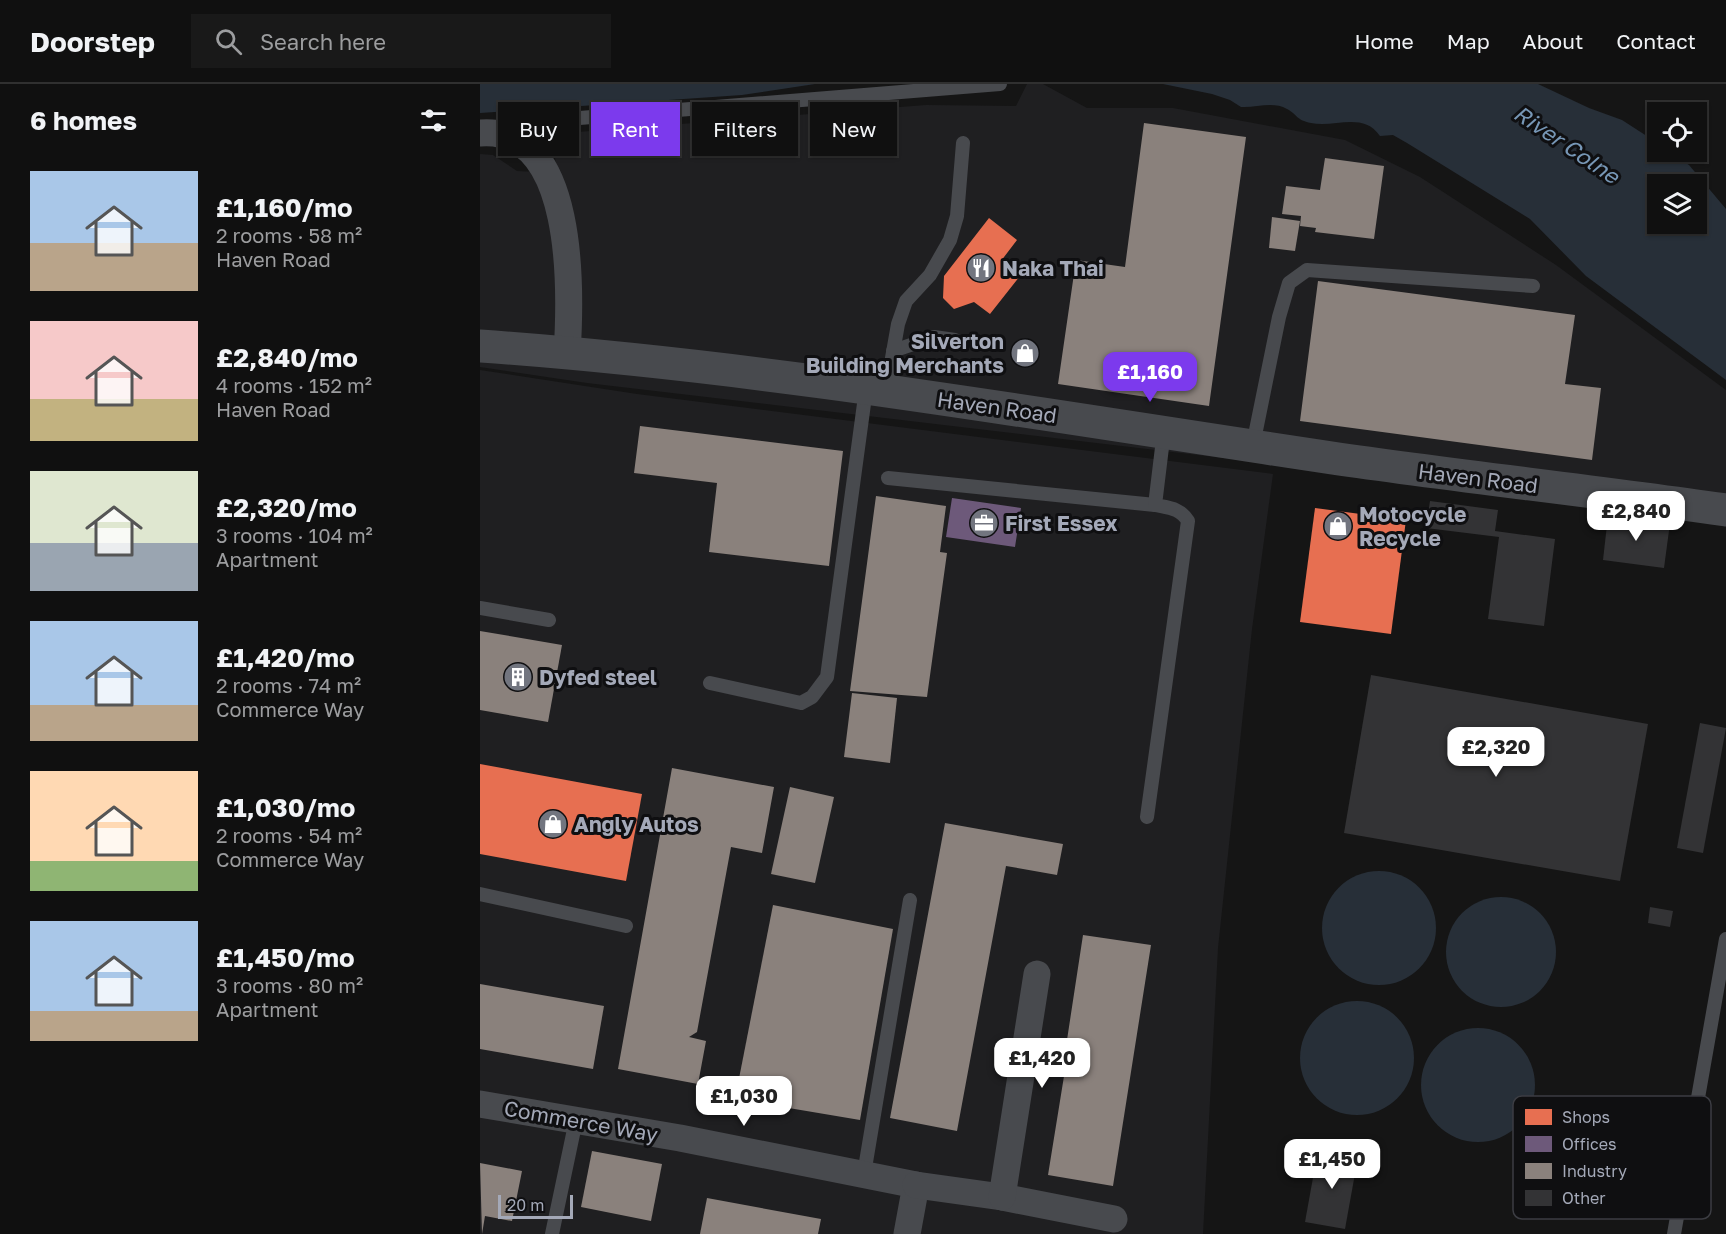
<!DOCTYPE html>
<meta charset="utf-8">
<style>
:root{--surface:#101010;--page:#191919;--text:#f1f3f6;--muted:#9c9d9f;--line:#303030;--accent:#7c3aed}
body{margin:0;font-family:"Golos Text",sans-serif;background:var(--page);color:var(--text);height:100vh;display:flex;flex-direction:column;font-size:22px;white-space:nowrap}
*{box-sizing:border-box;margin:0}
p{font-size:20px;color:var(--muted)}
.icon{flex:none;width:33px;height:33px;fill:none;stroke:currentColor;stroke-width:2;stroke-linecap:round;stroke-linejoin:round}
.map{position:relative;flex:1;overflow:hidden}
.side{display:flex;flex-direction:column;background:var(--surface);width:480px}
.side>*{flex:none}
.hud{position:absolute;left:18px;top:18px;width:570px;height:54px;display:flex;gap:12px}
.fabs{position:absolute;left:1167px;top:18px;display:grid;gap:12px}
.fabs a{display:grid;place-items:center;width:60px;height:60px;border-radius:0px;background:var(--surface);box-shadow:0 2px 4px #0004,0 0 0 2px var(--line);font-size:30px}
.scale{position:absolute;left:18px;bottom:15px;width:75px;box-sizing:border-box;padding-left:6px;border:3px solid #a4a9b8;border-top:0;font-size:16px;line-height:21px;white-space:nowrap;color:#a4a9b8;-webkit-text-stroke:4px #0f0f11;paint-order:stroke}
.price{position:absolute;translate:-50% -51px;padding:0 14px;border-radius:12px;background:#fff;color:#222;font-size:20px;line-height:39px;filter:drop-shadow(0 2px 3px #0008)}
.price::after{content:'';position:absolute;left:50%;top:36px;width:18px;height:14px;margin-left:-9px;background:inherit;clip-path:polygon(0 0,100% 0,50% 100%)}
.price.current{background:var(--accent);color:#fff}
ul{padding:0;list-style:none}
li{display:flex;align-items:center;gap:18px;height:150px;padding:0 30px}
li span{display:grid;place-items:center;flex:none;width:168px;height:120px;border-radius:0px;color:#555}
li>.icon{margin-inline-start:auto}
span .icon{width:72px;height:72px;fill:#fffc;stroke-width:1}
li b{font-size:26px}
h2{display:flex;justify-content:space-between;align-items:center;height:72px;padding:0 30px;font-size:26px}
.pill{padding:0 21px;border-radius:0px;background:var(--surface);box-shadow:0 2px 4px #0004,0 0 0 2px var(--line);font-size:21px;line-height:54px}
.pill.current{background:var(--accent);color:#fff}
header{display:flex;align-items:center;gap:36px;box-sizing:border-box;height:84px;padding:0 30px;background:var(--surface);border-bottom:2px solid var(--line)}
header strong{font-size:28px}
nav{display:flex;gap:33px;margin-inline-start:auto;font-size:21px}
.search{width:420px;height:54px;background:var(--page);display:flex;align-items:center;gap:15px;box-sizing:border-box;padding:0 21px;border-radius:0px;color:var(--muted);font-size:22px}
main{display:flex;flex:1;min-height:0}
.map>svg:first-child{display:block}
.built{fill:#1f1f21}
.water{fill:#272f38;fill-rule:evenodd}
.shops{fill:#e76f51}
.offices{fill:#6d597a}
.industry{fill:#8a817c}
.building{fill:#333335}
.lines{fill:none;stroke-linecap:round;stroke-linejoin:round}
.service{stroke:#484a4e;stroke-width:14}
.minor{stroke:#484a4e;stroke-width:27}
.tertiary{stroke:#484a4e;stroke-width:33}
.labels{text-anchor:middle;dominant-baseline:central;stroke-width:6;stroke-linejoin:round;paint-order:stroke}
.poi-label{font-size:21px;font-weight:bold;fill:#a4a9b8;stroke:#0f0f11;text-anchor:start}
.street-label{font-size:21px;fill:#a4a9b8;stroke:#0f0f11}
.water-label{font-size:22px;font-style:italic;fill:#7797b6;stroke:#0f0f11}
.key{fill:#0f0f11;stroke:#3c3d43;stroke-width:1.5}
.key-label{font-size:16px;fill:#a4a9b8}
</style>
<header>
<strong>Doorstep</strong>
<div class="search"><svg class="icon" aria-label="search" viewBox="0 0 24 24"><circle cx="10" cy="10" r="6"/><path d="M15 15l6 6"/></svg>Search here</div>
<nav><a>Home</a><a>Map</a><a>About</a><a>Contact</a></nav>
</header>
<main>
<section class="side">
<h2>6 homes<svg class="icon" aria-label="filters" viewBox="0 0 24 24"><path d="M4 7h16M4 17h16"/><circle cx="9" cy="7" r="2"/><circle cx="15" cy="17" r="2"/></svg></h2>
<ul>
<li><span style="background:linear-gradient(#a9c7e8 60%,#b9a48a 0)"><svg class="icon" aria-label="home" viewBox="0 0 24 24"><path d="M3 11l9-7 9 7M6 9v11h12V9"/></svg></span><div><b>£1,160/mo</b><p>2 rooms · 58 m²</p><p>Haven Road</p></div></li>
<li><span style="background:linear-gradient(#f6c9c9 65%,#c2b280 0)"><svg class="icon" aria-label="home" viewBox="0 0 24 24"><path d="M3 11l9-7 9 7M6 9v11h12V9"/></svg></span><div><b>£2,840/mo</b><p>4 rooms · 152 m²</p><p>Haven Road</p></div></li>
<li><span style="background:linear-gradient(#dfe7d0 60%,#9aa5b1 0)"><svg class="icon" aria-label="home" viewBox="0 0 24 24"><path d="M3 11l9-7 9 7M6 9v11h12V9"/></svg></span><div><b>£2,320/mo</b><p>3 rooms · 104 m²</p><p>Apartment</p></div></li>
<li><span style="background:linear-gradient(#a9c7e8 70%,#b9a48a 0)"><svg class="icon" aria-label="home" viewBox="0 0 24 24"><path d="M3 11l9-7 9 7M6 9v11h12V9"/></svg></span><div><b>£1,420/mo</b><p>2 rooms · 74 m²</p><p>Commerce Way</p></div></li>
<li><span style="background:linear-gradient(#ffd9b3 75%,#8fb573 0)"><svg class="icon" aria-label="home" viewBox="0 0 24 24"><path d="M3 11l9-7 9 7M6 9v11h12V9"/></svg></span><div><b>£1,030/mo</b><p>2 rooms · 54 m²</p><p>Commerce Way</p></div></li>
<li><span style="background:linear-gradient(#a9c7e8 75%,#b9a48a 0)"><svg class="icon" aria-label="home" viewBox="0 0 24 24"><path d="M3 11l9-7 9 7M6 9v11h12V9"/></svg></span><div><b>£1,450/mo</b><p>3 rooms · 80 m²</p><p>Apartment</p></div></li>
</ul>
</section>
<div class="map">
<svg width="1246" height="1150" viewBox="0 0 1246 1150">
<rect width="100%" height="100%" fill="#151515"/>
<g class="built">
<path d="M547,0H563L607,24H693L865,56L940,93L1076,181L1246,306V427L795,380L107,299L0,283V70L13,71L37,87L77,89L72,50L446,21L536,22Z"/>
<path d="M0,286L157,310L793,390L772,545L738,864L723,1150H0Z"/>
</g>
<g class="water">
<path d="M0,0H335L262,11L0,29Z"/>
<path d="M683,0H1058L1109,24L1142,36L1176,58L1178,68H1188L1209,81L1246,125V296L1106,192L1050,135L927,59L913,51L900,52C883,27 855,44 831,39C816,36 818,31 807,25C793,17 776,24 761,23L750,16L732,10ZM1178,100H1216V140H1178Z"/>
<circle cx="899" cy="844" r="57"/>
<circle cx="1021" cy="868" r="55"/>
<circle cx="877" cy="974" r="57"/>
<circle cx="998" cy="1001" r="57"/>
</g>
<g class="shops">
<path d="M509,134L537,156L521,177L540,192L510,230L494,218L474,225L463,214L464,192Z"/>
<path d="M835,424L926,436L911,550L820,538Z"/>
<path d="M0,680L162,710L146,797L0,770Z"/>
</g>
<path class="offices" d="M472,414L541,424L535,463L466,453Z"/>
<g class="industry">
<path d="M664,39L766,53L729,322L578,300L596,176L645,183Z"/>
<path d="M845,74L904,82L894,155L835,148L836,144L820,142L821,132L802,130L806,102L840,106Z"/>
<path d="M792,133L820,137L815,167L789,164Z"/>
<path d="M838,197L1095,231L1085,300L1121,304L1112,376L820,337Z"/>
<path d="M160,342L363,367L349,482L229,468L237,399L154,389Z"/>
<path d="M396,412L466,422L460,468L467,469L447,613L370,607Z"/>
<path d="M0,547L82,561L68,638L0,626Z"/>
<path d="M372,609L417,614L410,679L364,673Z"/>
<path d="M192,684L294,703L282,769L251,763L217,948L209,953L226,957L218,1000L138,985Z"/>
<path d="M310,703L354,713L335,799L291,790Z"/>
<path d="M465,739L583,760L577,791L526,782L477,1047L410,1034Z"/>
<path d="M293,821L413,845L380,1036L255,1015Z"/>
<path d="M603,851L671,861L633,1102L568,1091L585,986L559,982L562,965L585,969Z"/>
<path d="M0,900L124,922L113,985L0,965Z"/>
<path d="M112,1067L182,1080L171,1137L101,1123Z"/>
<path d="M0,1079L42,1087L32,1137L5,1132L2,1150Z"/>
<path d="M227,1114L341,1135L338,1150H220Z"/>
</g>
<g class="building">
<path d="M950,417L1018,426L1015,447L1075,455L1064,542L1008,535L1019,453L946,444Z"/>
<path d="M1128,432L1190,439L1184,484L1123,476Z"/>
<path d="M891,591L1168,640L1140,797L864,749Z"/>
<path d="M1220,639L1246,644L1223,769L1197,764Z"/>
<path d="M1170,823L1193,827L1190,843L1168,839Z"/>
<path d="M838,1066L878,1073L865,1145L825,1138Z"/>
</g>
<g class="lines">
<g class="service">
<path d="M34,53L52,41L75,36L520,0"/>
<path d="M413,267L454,253L475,256"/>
<path d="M406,308L418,240L426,217L450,191L470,156L477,132L483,59"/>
<path d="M773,361L799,233L809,199L827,186L1053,202"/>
<path d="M408,394L675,421"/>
<path d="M0,524L69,536"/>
<path d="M230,599L321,619L332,613L347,593L386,305"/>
<path d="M667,733L708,437C700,424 689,424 675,421L684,347"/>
<path d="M0,810L146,842"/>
<path d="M384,1090L430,816"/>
<path d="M72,1150L96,1036"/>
<path d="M1194,1150L1246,855"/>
</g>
<g class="minor">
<path d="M0,49C96,41 91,207 87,270"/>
<path d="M0,1020L200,1054L436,1101L427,1150"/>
<path d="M436,1101L522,1113L634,1135"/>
<path d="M522,1113L557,890"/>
</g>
<path class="tertiary" d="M0,262C285,282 569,332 852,374C983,393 1115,407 1246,426"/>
</g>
<defs>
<g id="restaurant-disc" transform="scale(1.5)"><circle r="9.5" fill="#72757f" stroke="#0f0f11"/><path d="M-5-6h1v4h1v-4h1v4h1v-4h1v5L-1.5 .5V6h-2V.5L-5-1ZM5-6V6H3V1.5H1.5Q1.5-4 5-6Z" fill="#fff"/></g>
<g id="shop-disc" transform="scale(1.5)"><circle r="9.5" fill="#72757f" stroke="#0f0f11"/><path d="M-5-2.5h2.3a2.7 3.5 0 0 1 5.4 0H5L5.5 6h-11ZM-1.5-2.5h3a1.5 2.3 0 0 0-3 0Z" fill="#fff"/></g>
<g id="office-disc" transform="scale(1.5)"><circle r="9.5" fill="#72757f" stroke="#0f0f11"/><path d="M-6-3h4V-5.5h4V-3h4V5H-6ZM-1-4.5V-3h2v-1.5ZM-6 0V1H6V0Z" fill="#fff"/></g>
<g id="building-disc" transform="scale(1.5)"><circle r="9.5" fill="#72757f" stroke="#0f0f11"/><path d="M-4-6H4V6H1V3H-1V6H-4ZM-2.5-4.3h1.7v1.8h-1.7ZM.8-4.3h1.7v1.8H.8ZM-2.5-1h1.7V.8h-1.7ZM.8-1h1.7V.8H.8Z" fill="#fff"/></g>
</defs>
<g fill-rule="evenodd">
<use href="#restaurant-disc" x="501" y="184"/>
<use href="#shop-disc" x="545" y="269"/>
<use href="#office-disc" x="504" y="439"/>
<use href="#shop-disc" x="858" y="442"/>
<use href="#building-disc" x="38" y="593"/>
<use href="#shop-disc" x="73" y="740"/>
</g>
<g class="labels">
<g class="poi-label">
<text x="522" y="184">Naka Thai</text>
<text x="524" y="257" text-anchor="end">Silverton<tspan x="524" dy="24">Building Merchants</tspan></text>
<text x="879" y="430">Motocycle<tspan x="879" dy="24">Recycle</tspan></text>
<text x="525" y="439">First Essex</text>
<text x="59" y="593">Dyfed steel</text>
<text x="94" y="740">Angly Autos</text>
</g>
<g class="street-label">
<text transform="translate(517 323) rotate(8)">Haven Road</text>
<text transform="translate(998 394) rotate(7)">Haven Road</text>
<text transform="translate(101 1037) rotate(10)">Commerce Way</text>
</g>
<g class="water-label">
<text transform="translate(1087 60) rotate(34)">River Colne</text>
</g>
</g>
<rect x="1033" y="1012" width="198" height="123" rx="9" class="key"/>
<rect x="1045" y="1025" width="27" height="16" fill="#e76f51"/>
<rect x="1045" y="1052" width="27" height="16" fill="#6d597a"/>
<rect x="1045" y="1079" width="27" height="16" fill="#8a817c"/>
<rect x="1045" y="1106" width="27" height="16" fill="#333335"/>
<g class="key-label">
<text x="1082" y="1039">Shops</text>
<text x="1082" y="1066">Offices</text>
<text x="1082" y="1093">Industry</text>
<text x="1082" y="1120">Other</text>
</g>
</svg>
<div class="fabs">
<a><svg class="icon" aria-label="locate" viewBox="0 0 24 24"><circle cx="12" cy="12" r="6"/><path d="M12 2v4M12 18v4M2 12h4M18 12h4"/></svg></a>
<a><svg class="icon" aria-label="layers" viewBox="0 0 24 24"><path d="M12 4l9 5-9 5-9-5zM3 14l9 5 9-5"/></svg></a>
</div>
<div class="scale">20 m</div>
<b class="price current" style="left:670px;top:319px">£1,160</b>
<b class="price" style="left:1156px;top:458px">£2,840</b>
<b class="price" style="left:1016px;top:694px">£2,320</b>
<b class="price" style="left:562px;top:1005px">£1,420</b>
<b class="price" style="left:264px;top:1043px">£1,030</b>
<b class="price" style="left:852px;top:1106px">£1,450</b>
<div class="hud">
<a class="pill">Buy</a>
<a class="pill current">Rent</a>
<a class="pill">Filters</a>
<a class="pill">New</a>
</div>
</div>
</main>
